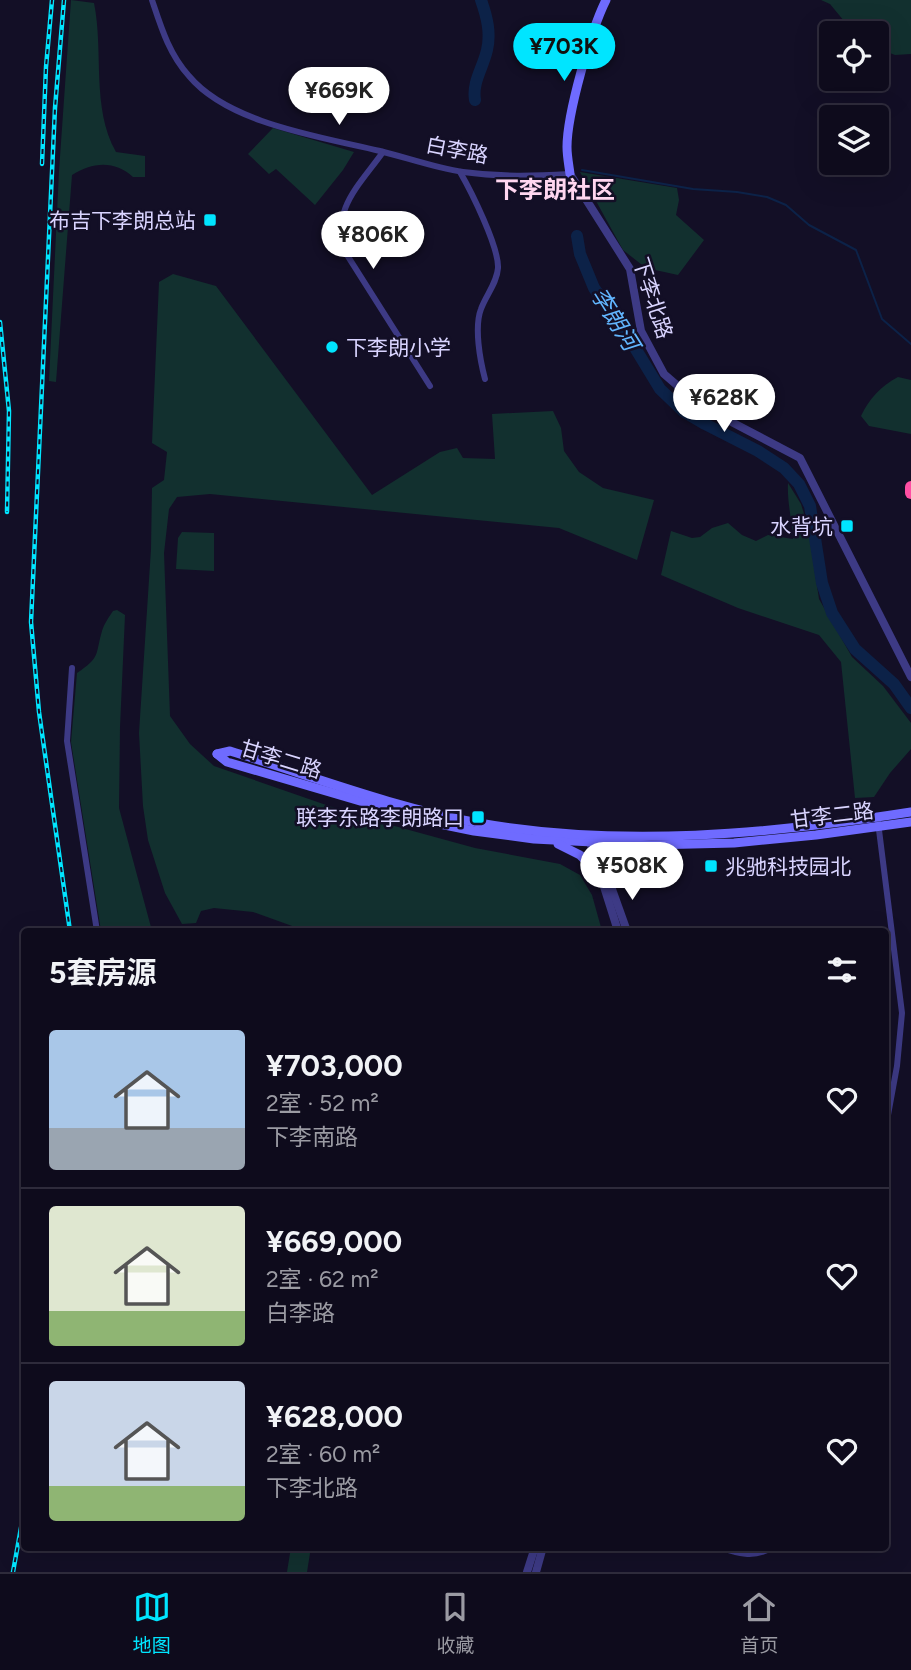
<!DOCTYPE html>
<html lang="zh">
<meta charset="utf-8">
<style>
:root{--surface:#0e0b1c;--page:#1c1929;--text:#f1f3f6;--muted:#9b9ba3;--line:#2e2b3b;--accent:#00e5ff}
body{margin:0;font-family:Figtree,"Noto Sans SC",sans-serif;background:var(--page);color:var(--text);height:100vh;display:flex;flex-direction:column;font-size:26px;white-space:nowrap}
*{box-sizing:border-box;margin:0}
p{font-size:23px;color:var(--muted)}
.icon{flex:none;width:38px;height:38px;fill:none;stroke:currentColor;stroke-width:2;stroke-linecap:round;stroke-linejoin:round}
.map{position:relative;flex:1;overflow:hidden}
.sheet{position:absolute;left:21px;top:928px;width:868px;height:623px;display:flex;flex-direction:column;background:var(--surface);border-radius:7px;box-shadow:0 7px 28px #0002,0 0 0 2px var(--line)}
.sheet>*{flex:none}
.buttons{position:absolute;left:819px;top:21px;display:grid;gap:14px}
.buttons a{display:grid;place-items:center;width:70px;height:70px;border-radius:7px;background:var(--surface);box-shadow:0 7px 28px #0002,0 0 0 2px var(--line);font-size:35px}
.price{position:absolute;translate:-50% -60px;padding:0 16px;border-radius:24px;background:#fff;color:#222;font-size:23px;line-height:46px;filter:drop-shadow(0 2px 4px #0008)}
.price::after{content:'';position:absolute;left:50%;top:42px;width:21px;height:16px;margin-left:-10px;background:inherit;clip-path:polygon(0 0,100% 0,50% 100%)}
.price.selected{background:var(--accent);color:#111}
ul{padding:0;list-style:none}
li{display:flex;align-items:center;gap:21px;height:175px;padding:0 28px}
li+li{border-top:2px solid var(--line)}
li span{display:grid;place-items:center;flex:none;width:196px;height:140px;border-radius:7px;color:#555}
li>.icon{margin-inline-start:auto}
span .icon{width:84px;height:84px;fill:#fffc;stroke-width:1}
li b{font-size:30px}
h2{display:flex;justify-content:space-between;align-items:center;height:84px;padding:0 28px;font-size:30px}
.menu{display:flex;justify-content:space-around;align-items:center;height:98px;border-top:2px solid var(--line);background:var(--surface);font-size:19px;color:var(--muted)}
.menu a{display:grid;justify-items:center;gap:4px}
.menu .selected{color:var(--accent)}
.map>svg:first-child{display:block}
.green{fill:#12302f}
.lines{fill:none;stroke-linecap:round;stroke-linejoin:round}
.stream{stroke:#0c2248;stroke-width:2}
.river{stroke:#0c2248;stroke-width:12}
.minor{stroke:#3d3a85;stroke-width:6}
.tertiary{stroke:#3d3a85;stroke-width:8}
.secondary{stroke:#6f6bff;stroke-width:9}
.motorway{stroke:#ff4fa3;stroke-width:12}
.rail-casing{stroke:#00e5ff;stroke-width:4.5}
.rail{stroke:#130f26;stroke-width:2;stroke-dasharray:5;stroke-linecap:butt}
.poi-dot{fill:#00e5ff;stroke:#130f26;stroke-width:2.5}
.labels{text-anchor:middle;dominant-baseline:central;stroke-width:5;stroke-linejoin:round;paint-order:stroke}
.street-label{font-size:21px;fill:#d9d4ff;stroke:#130f26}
.poi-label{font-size:21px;fill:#d9d4ff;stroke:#130f26;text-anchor:end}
.water-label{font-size:23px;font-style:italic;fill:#62b6ff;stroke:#130f26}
.quarter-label{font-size:24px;font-weight:bold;fill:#ffd6f0;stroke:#130f26}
</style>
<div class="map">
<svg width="911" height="1572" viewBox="0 0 911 1572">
<rect width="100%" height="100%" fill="#130f26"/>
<g class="green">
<path d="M71,0L94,3C104,52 91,107 116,152L145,156V177H133C115,160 92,162 72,175L56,382L49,381L59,171Z"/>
<path d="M821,0H911V54L895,55L877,48V33H854L830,4Z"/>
<path d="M273,128L354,152L343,170L315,205L276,169L269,174L248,154Z"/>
<path d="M580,172L677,188L679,200L676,215L704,240L678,275L646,268L623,250Z"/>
<path d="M173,274L216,286L372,495L440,452L457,448L463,458L495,459L492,414L553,411L561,428L564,451L579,472L603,488L654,500L637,560L559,528L210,494L177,497L169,509L164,553L170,716L190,744L214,766L358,816L475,848L560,864L580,875L592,895L602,931H306L253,912L214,908L201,911L196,923L182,924L165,893L148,840L143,806L139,733L151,549L152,488L164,480L167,452L152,443L159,282Z"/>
<path d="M898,377L911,380V434L869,426L861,416C869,399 881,386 898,377Z"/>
<path d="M788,483L801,504L808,527L819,599L852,657L883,686L911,723V749L890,773L874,797L855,798L841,662L819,635L738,608L661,575L671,531L692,538L700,537L712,528L728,523L742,535L756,541L768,535L793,539C792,520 787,502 788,483Z"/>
<path d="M182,532L214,533V571L176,569L178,538Z"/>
<path d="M117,610L125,615L120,727L119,808L152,931H101L71,742L77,673C101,657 95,655 102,631C104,624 109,617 113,611Z"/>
<path d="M291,1547H311L307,1572H287Z"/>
</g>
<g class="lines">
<path class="stream" d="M582,170L693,189L737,192L767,197L786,205L809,225L856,250L882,319L911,344"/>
<g class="river">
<path d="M475,100C472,82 483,68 487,50C491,33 487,17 481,0"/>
<path d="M577,236L580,254L594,288L629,338L660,389L683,411L705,424L758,451L784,468L799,484L810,506L822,583L832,613L855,649L894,684L911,708"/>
</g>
<g class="minor">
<path d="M152,0C161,27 169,54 189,76C229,124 322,137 380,151C408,158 436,168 463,172C500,177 534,176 570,174"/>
<path d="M383,152C358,187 329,211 347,255L430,386"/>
<path d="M460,172C471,191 499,247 498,268C497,283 486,295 481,309C474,327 480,360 485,379"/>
<path d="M72,668L67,741L97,931"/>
<path d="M878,822L902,1013L897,1066L886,1126"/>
<path d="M718,1547C736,1553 755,1559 772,1547"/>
</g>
<g class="tertiary">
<path d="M570,174L630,269L641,331L664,374L701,406L800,458L911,677"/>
<path d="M588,836L618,931"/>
<path d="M597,837L602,861L627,931"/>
<path d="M527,1572L535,1547"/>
<path d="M536,1572L543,1547"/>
</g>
<g class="secondary">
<path d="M570,174C569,166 567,156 567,147C567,114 591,30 606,0"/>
<path d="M217,754L227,762L435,823L474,831L534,839L651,845L734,843L816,835L911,822"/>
<path d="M217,754L230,751C312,776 394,808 479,823C621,848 770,834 911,812"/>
<path d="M558,844L580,855L599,874"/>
<path d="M610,883C609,865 617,853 633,846"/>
</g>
<path class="motorway" d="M911,487V493"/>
<g class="rail-casing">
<g id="rail">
<path d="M64,0L55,108L31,622L39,712L70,931"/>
<path d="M42,164L46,67L52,0"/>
<path d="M0,322L9,411L7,512"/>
<path d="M13,1572L24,1511"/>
</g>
</g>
<use href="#rail" class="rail"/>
</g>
<g class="poi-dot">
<rect x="203" y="213" width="14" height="14" rx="3.5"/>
<circle cx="332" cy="347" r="7"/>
<rect x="840" y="519" width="14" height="14" rx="3.5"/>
<rect x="471" y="810" width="14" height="14" rx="3.5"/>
<rect x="704" y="859" width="14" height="14" rx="3.5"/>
</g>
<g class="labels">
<g class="street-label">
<text transform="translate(457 150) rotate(11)">白李路</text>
<text transform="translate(653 298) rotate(72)">下李北路</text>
<text transform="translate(281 759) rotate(17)">甘李二路</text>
<text transform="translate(832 815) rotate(-7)">甘李二路</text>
</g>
<g class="poi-label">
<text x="196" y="220">布吉下李朗总站</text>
<text x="346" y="347" text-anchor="start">下李朗小学</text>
<text x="833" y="526">水背坑</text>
<text x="464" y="817">联李东路李朗路口</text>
<text x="725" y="866" text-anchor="start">兆驰科技园北</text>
</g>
<g class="water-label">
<text transform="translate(615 319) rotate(58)">李朗河</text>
</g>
<g class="quarter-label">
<text x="555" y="189">下李朗社区</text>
</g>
</g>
</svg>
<div class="buttons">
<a><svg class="icon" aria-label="locate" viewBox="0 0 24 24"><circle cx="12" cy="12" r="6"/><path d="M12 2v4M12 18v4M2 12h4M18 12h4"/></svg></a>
<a><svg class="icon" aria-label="layers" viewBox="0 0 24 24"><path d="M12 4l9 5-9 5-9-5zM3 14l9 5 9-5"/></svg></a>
</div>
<b class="price selected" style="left:564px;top:83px">¥703K</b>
<b class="price" style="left:339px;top:127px">¥669K</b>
<b class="price" style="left:373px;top:271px">¥806K</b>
<b class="price" style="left:724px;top:434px">¥628K</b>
<b class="price" style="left:632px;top:902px">¥508K</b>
<section class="sheet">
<h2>5套房源<svg class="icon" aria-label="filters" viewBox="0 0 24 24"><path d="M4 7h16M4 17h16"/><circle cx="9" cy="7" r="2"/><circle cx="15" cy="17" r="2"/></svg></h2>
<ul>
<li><span style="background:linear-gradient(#a9c7e8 70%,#9aa5b1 0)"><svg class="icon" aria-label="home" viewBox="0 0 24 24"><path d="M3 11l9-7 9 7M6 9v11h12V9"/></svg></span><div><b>¥703,000</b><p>2室 · 52 m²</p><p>下李南路</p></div><svg class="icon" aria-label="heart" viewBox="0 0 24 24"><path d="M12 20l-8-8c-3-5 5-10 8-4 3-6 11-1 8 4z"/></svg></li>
<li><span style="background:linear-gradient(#dfe7d0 75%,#8fb573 0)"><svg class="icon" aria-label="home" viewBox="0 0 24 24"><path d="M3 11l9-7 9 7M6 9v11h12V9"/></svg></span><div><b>¥669,000</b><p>2室 · 62 m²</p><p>白李路</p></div><svg class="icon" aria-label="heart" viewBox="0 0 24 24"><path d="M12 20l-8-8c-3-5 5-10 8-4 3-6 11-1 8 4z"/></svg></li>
<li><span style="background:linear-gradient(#c9d6e8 75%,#8fb573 0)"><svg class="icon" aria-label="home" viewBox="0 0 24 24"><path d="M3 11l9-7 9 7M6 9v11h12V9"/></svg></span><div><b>¥628,000</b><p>2室 · 60 m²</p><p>下李北路</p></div><svg class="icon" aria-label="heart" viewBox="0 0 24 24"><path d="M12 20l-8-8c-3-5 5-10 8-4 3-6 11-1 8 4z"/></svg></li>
</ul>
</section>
</div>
<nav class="menu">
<a class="selected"><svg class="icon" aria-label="map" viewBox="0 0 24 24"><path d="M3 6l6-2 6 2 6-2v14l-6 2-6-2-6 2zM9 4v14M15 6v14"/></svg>地图</a>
<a><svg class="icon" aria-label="saved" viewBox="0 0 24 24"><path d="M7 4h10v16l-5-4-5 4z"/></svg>收藏</a>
<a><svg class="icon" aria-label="home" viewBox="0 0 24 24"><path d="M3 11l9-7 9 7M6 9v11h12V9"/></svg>首页</a>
</nav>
